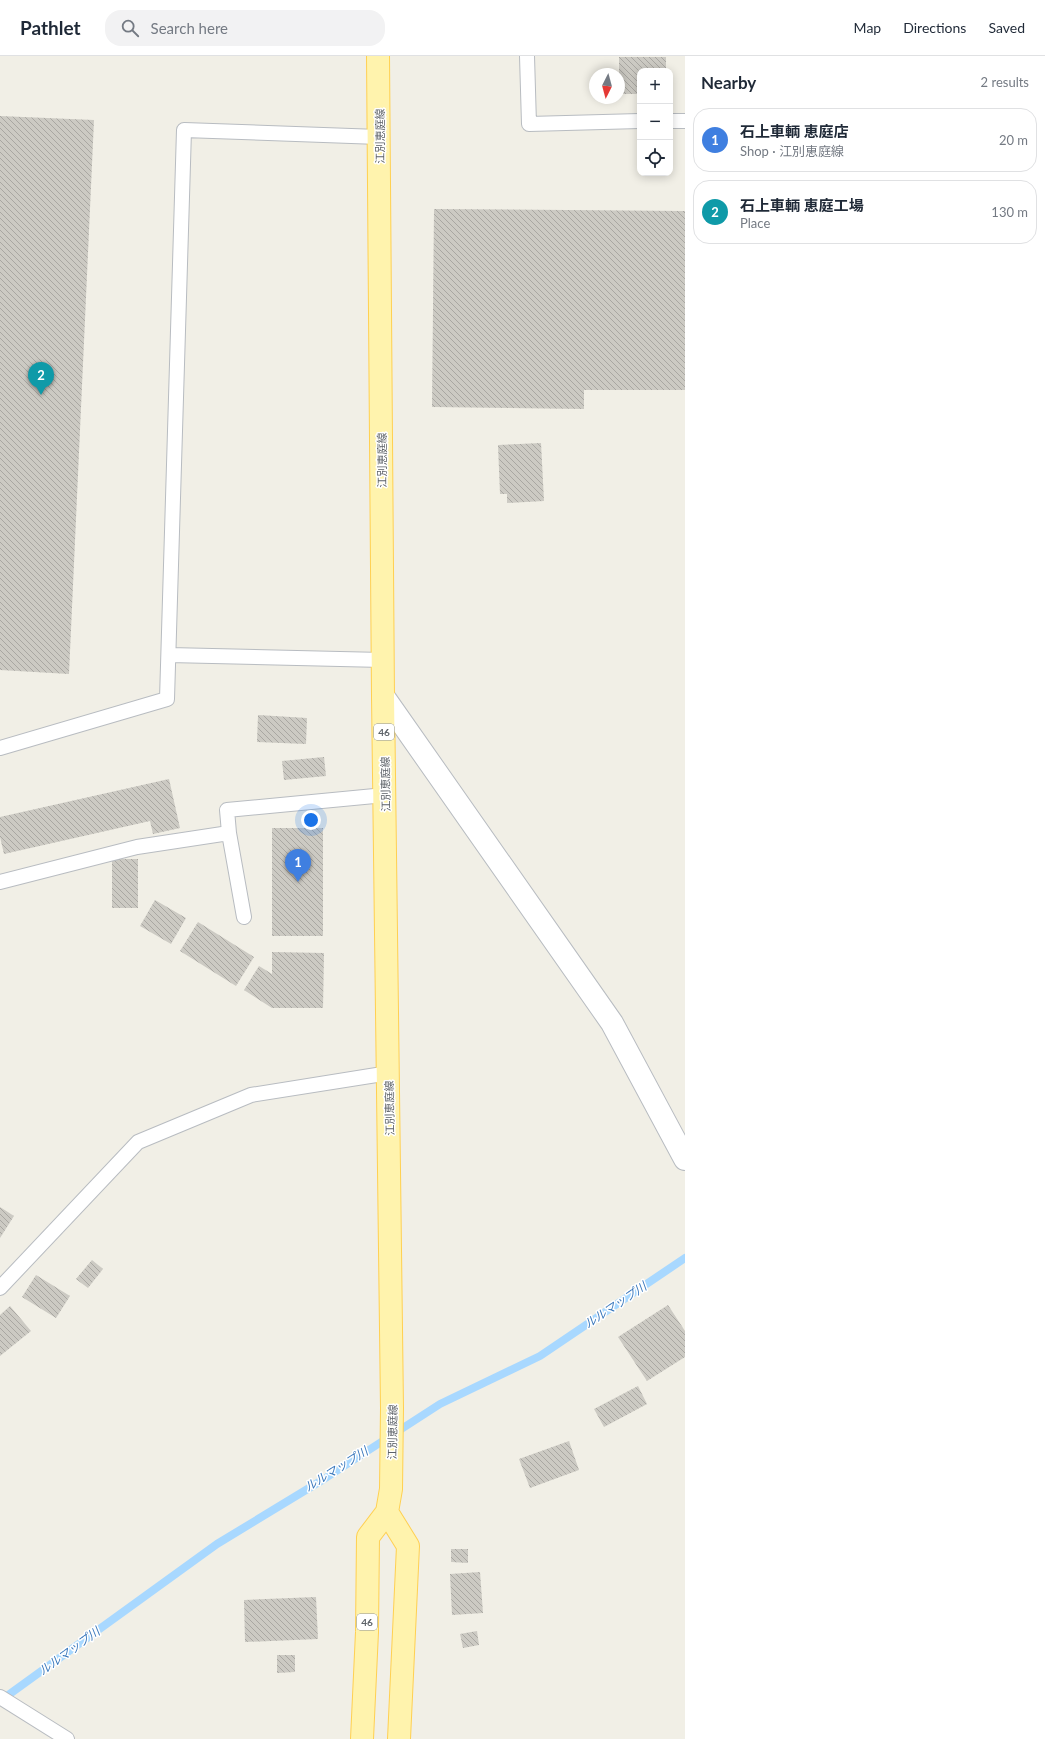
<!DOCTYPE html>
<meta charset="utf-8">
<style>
body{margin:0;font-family:Lato,"Noto Sans JP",sans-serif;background:#f2f2f3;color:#1f2937}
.controls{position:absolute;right:12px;top:12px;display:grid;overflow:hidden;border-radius:8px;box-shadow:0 2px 10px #0003}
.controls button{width:36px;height:36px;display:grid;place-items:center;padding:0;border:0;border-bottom:1px solid #e0e1e3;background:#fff;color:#1f2937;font:20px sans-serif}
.compass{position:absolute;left:589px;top:12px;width:36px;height:36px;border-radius:50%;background:#fff;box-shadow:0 2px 10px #0003;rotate:186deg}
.you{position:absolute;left:311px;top:764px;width:14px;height:14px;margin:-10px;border:3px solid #fff;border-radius:50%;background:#1a73e8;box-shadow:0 0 0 6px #1a73e833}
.badge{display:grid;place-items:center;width:26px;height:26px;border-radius:50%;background:#fa3623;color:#fff;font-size:13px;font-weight:700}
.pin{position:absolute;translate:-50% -33px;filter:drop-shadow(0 1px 2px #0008)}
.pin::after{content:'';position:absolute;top:21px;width:14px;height:12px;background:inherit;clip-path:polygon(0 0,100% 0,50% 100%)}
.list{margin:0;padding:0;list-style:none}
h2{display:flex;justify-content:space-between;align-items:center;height:52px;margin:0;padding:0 16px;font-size:17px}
h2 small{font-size:13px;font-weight:400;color:#747a83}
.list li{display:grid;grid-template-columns:26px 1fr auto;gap:12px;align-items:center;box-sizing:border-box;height:64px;margin:0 8px 8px;padding:0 8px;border:1px solid #e0e1e3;border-radius:16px}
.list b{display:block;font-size:15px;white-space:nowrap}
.list p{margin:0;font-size:13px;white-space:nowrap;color:#747a83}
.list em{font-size:13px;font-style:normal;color:#747a83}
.icon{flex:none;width:22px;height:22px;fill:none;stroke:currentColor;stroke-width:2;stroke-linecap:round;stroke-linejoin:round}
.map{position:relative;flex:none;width:685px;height:1683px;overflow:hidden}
header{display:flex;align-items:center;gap:24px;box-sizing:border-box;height:56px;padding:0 20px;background:#fff;border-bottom:1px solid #e0e1e3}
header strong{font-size:19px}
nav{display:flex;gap:22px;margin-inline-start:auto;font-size:14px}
.search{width:280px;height:36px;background:#f2f2f3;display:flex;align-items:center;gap:10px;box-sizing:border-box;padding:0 14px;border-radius:16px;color:#747a83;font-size:15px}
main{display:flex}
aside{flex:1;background:#fff}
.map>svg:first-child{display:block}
</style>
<header>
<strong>Pathlet</strong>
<div class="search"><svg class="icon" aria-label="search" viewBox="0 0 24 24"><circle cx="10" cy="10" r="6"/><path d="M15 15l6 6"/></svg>Search here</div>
<nav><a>Map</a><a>Directions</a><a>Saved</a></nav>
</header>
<main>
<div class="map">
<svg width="685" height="1683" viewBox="0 0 685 1683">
<defs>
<pattern id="building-back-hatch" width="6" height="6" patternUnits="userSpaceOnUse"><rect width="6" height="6" fill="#cccac3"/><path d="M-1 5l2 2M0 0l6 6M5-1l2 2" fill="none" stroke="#a9a7a2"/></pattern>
</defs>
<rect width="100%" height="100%" fill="#f1efe6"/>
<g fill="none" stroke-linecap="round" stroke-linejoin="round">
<path stroke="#a8d8ff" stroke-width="8" d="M0,1645L217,1488L324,1423L440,1348L540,1300L685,1202"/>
</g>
<path fill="url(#building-back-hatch)" d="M619,1H666V15H640V38H619Z
M0,60L94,64L69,618L0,614Z
M434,153L685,155V334H584V353L432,351Z
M541,387L544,445L507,447V438H500L498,389Z
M258,659L307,662L306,688L257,686Z
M324,701L326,720L284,724L282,705Z
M169,723L180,772L153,778L150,765L4,798L0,781V761Z
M272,772H323V880H272Z
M112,803H138V852H112Z
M155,844L186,862L171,888L140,870Z
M198,866L254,901L236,930L180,895Z
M272,896L324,897L323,952H272L244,934L259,910L272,918Z
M0,1151L14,1160L0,1182Z
M92,1204L103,1213L88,1232L76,1223Z
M36,1219L70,1240L56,1262L22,1241Z
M668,1249L685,1275V1301L647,1325L618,1281Z
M10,1250L31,1275L0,1300V1259Z
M638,1330L647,1348L604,1371L594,1353Z
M569,1385L579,1414L530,1432L519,1403Z
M451,1493H468V1507L451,1506Z
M480,1516L483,1557L452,1559L450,1518Z
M316,1541L318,1583L245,1586L244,1544Z
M477,1575L479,1589L463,1592L460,1578Z
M277,1599H295V1616L277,1617Z"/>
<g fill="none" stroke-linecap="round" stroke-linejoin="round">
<defs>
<path id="service" d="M527,0L529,68L640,65
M670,65H685
M169,599L383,604
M0,692L167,643L184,74L379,81
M229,777L244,861
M0,826L137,791L229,777L227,754L385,739
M0,1232L138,1086L251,1039L389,1017
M0,1641L67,1683"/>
<path id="minor" d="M383,640L612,967L685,1103"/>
<path id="primary" d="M387,1456L408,1490L399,1683
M362,1683L367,1576L368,1481L387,1456L391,1433L392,1352L383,640L378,0"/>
</defs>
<use href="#service" stroke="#b8bcc1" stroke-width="16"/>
<use href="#minor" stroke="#b8bcc1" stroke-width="24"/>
<use href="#primary" stroke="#ffd051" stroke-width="24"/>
<use href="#service" stroke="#fff" stroke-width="14"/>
<use href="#minor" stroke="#fff" stroke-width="22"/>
<use href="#primary" stroke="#fff3ad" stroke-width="22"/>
</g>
<g text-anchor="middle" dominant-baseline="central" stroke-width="3" stroke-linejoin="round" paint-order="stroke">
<g fill="#fff" stroke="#8e9195" stroke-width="1">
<rect x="374" y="668" width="20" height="16" rx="3"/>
<rect x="357" y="1558" width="20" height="16" rx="3"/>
</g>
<g font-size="10" font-weight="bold" fill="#5d6268">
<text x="384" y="676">46</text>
<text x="367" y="1566">46</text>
</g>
<g font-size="11" fill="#5d6268" stroke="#fff">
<text transform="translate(379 80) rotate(-90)">江別恵庭線</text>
<text transform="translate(381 404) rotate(-90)">江別恵庭線</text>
<text transform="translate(385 728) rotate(-91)">江別恵庭線</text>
<text transform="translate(389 1052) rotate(-91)">江別恵庭線</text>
<text transform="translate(392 1376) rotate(-89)">江別恵庭線</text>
</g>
<g font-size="12" font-style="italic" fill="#3a78bc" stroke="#fff">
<text transform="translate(615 1249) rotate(-34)">ルルマップ川</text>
<text transform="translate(336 1413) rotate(-32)">ルルマップ川</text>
<text transform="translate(69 1595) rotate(-36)">ルルマップ川</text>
</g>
</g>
</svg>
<div class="controls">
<button>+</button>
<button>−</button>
<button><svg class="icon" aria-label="locate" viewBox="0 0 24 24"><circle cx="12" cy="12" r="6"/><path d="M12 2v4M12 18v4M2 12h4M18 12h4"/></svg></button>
</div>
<svg class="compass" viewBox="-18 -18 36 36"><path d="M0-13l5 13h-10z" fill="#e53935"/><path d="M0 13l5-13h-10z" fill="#747a83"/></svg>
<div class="you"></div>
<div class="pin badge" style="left:298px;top:826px;background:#3f7fe0">1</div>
<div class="pin badge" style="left:41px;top:339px;background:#0f9aa8">2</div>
</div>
<aside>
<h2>Nearby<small>2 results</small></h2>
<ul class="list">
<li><span class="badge" style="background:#3f7fe0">1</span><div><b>石上車輌 恵庭店</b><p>Shop · 江別恵庭線</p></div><em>20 m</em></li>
<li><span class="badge" style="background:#0f9aa8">2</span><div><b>石上車輌 恵庭工場</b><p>Place</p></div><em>130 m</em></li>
</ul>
</aside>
</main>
